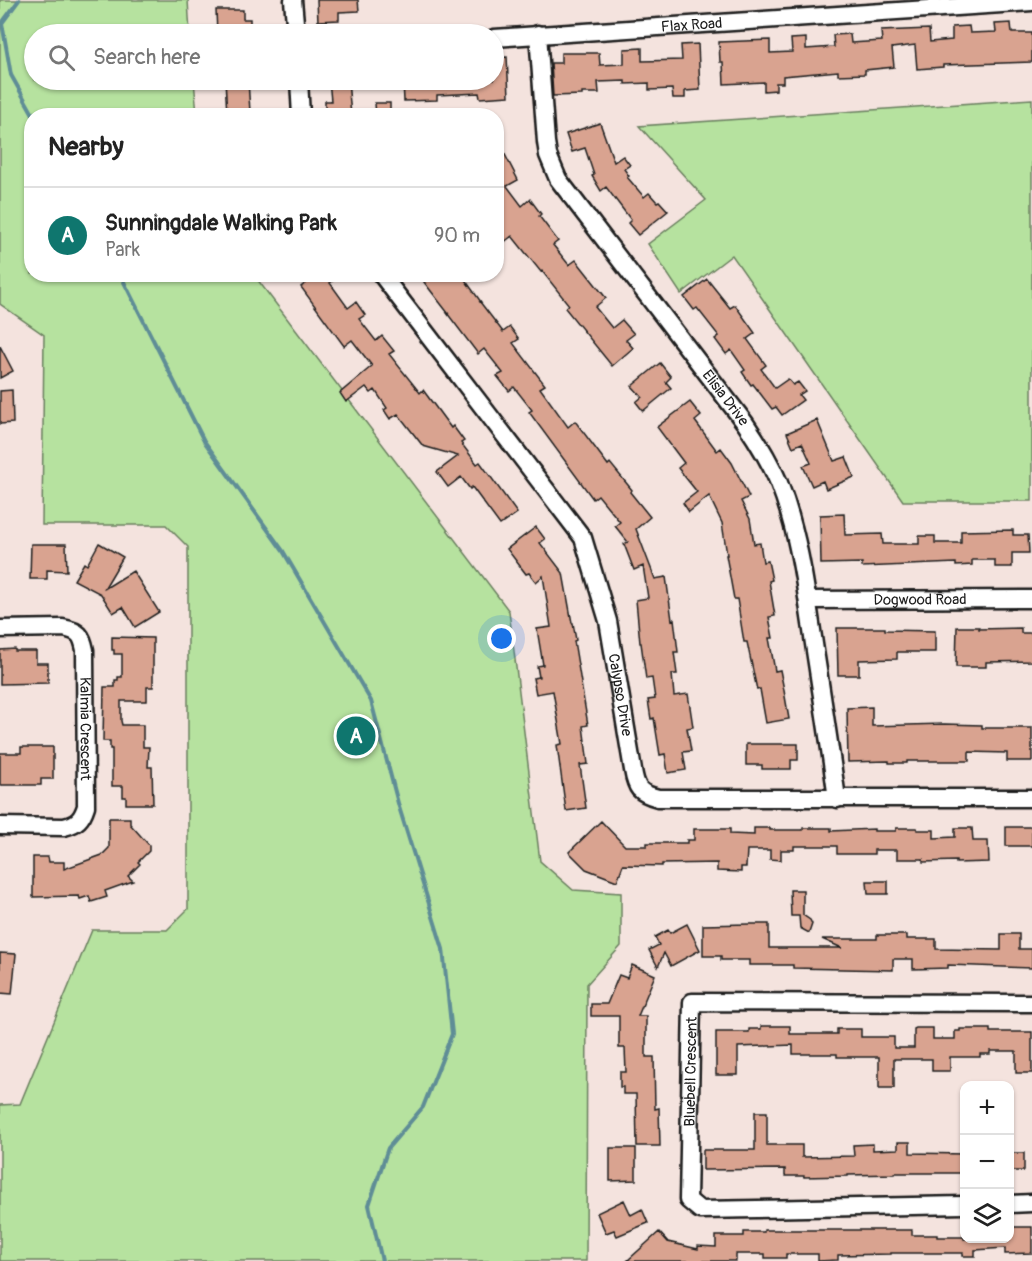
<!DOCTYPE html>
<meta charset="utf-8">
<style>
body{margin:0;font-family:Pangolin,sans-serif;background:#f6f6f6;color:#222}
.controls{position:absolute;right:18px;bottom:18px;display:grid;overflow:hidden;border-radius:12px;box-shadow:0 2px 4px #0004}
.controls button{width:54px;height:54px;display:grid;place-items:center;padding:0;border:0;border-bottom:2px solid #e0e0e0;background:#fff;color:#222;font:30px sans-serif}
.you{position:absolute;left:502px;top:639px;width:21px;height:21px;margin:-15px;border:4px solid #fff;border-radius:50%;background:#1a73e8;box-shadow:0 0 0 9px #1a73e833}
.badge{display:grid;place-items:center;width:39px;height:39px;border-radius:50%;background:#0f766e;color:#fff;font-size:20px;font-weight:700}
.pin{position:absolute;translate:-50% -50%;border:3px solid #fff;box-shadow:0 2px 6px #0006}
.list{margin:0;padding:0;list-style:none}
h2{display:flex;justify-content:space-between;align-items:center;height:78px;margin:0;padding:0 24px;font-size:26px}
h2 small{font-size:20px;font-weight:400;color:#767676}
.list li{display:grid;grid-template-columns:39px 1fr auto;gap:18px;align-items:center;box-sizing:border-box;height:96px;padding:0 24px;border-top:2px solid #e0e0e0}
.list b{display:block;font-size:22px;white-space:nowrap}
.list p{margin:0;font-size:20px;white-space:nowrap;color:#767676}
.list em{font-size:20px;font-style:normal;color:#767676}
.icon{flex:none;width:33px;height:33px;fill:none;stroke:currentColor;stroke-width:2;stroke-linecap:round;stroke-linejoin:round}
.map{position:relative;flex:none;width:1032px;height:1261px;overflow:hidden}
.search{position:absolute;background:#fff;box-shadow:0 2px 4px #0004;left:24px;top:24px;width:480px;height:66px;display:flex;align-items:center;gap:15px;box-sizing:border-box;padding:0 21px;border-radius:33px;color:#767676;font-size:22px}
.panel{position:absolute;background:#fff;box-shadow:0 2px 4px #0004;left:24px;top:108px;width:480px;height:174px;border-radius:24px}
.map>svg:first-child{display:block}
</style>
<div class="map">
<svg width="1032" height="1261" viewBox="0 0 1032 1261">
<rect width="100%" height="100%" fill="#f4e3de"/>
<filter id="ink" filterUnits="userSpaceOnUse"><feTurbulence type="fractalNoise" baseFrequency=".0167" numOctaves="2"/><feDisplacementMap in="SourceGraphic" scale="12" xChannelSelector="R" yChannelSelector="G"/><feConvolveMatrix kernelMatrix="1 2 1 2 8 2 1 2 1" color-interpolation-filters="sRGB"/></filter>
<g filter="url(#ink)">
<path fill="#b6e29f" stroke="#697f5e" stroke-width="1.5" d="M0,0H188L190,34H34V80H194L197,115L32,116V274L254,275L509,611L540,861L573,890L621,893V946L587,984L586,1261H0V1105L20,1104L92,930H167L188,909V547L166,525H42L44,335L0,304Z
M1032,99V501H903L732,255L681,294L648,244L706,200L639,126Z"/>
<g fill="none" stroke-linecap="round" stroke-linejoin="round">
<path stroke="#5e8d96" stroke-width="4" d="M19,0L2,23L11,75L34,116
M120,274L204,441L283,551L371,701L399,807L443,949L452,1034L423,1107L388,1148L369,1205L382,1261"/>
</g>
<path fill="#d9a390" stroke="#1c1c1c" stroke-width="1.5" d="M317,0H358L359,11L339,12V20L318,21Z
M216,10H243V19H250V34H217Z
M1011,23L1012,33H1032V62L943,65V67L917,69L915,45L892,48L894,67L865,70V74L838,75V71L783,76V83H776V90L764,91V82L724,84L723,62H720L719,42L770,40V53L792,52L791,39L806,38V49L834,47L833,35L850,34L851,43L882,41L881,31L929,29L930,42L952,40V27L969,26L970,33L996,32L995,24Z
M698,44L700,90L685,91V98H673L672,89L649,90V83L625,84V81L598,82L599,93H582V95L553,96L551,63H561V53H599L600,65L624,64V49L642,48V61L682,60L681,45Z
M507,57L509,96L480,98L479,93L437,95V100L404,101L403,80H494V58Z
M225,80H248L250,112L227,114Z
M329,80H348L351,116H325V101H331Z
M375,103H390V116H376Z
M600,123L614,162L623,156L630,165L624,169L629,176L627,177L644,197L649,193L657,202L659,201L668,211L638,235L628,223L631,220L606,187L601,191L592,176L594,175L585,148L572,152L566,134Z
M496,137L518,180L507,186L522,206L530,199L541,214L539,216L558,241L553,245L569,265L576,260L606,298L595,307L612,328L622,320L634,334L626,340L633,348L612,366L565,308L569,305L542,271L541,272L512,236L503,243L496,233Z
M317,274H341L330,283L348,308L356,302L365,315L359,319L376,341L382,336L394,351L389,354L420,393L423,390L451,428L453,426L464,441L461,443L477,464L480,462L517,513L500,525L472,487L470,489L461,477L448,487L437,472L458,456L423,446L398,414L390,419L384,410L387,408L375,390L371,393L366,387L346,402L340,393L372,366L352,340L344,346L301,287Z
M434,274H461L481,302H480L503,332L510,327L519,339L513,343L545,385L540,388L568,427L575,421L608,465L610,463L632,490L630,492L650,517L636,529L655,579L666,577L672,620L674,619L678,652H674L677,674H672L674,696L688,694L693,727L687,728L691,751L683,752L686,770L668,773L665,754L660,755L654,718L651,719L648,700L655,699L652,678L646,679L641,643H640L636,600L648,598L643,566L634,570L624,544L628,542L615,526L620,522L598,495L593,499L529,412L532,410L514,387L509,391L497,376L503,373L484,349L478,354L447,313H448L424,282Z
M707,279L730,308L735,305L755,333L747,339L766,365L761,369L775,388L788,379L793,385L798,382L805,391L799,395L803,400L782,415L776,407L772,409L753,384L751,385L742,372L745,370L731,350L726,354L715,339L719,336L697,308L694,310L684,297Z
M0,346L13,371L0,378Z
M660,363L671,377L666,382L671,388L643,411L636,402L642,397L632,386Z
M12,390L13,423L0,424V391Z
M690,402L701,416L695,421L717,451L721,448L732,463L749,497L741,501L750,519L754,544L760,543L763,562L768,561L772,580L769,581L775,616L769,617L773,638H769L775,671L780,670L783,685L789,719L766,723L760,689L757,690L747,642H744L737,599H734L726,555H727L722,523L709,496L689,512L683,503L697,492L678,468L684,463L657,427Z
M817,420L834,461L846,457L854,477L826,489L823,481L812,486L803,466L811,463L802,443L793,447L787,433Z
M844,514L845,535L882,534L883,544H919V536H935V543H961V531L1013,530V535H1028L1029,553H1012V567H995V560H972V565L956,566V563L862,567V563L821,564L820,515Z
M536,527L545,539L540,543L563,573L572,623H573L576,640L574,641L588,725L583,726L588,764L580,765L586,808L566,811L557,745L562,744L553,691L536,694L533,678L539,677L537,666L543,665L537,629L551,627L543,576L536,582L529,573L526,574L507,549Z
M99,543L123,557L104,589L133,571L159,612L135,627L123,607L113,613L101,594L74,580L84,563L87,565Z
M31,544H66L67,571L47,570V579H30Z
M957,627H979V629L1021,628V633H1032V661L986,662V667H956Z
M837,628H885V630L935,631V652H897V659L859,660V675H838Z
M112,637L153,638V687H147V701H121V721L122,725H143V747H149L148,767H152L153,804H126V797H123V786H112V749H110V741H103L104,687H115V680H118V677H122V654H114V650H112Z
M15,649V651H36V663H48V683L0,684V650Z
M872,707V726L944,724L982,725V728H1032V761H1007V753L969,752V761H907V763H889V761L848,762L847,708Z
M746,744H798V760H791V769H762V765H746Z
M21,747H53V779H41V785H0V753H21Z
M109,818H130V824L149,845V851L138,862L140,864L128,876L133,881L105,891L107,897L91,902L89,896L80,899L79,896L33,897V857H48L49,862H64V869L102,855L109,848Z
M601,821L625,846H647V843H687V840H694V829H730V834L754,835V828H770V830H803V828H831V831L874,829V831H896V828H917V830H934V838L955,837V828H972L973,841H988L989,862L956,863V861L923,862V859H897V850H874V854H837V846H794V850H781V860L770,859V850H747L746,867H741V872L717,871V863L662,864V866L623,865L617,881L586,869L569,852Z
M1006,827H1032V846H1006Z
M867,881H888V894H868Z
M790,890H803V915L810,920L812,924L809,933L800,928L799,916H791Z
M687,924L700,950L671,966L664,953L658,967L649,950L659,945L655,937L668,930L670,933Z
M749,924H769V948H842L822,939H877V935H907V939H936V949L1001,950V934H1019V949H1032V968L948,965V968L913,969V959H893V970L793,968V965H749V960H721V956H703V925Z
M0,953L16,954L12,994L0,993Z
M632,965L655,975L638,1016H646V1057H654L655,1109L659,1108L660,1146H637L636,1094H623V1087H620V1072H626L625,1048H619V1016H591V1004H607L619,975L627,978Z
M761,1026H790V1034H837V1029H861V1037H894V1048H914V1029L916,1028H933V1039H955V1031H960V1029H990V1032H1032V1073H1016V1051H990V1054H980V1057H950V1071H932V1059H894V1088H879V1057H837V1054H793V1045L738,1047V1075H716V1032H749V1029H761Z
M755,1112H767V1145H802V1157L854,1156L853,1145L873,1144V1150L898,1149V1142H910V1153L964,1154V1173H895V1174L848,1175V1176L804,1177V1176H785V1169L703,1170V1150H755Z
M610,1148H636V1180L610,1181Z
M1010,1153H1024V1171H1010Z
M624,1200L631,1215L642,1209L648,1223L617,1236L614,1230L606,1233L597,1213Z
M1010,1227H1032V1253L1005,1254V1248L975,1250V1256H963V1253H891V1254L838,1255V1260L818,1261V1254H786V1258H765V1254H736V1261H627L659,1232L668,1242L698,1249V1246L716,1247V1236H744V1232H764V1230H912V1235H937V1237H964V1239H1010Z"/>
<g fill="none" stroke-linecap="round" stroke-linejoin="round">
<defs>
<g id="minor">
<path d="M293,0L296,34"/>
<path id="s1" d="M538,34L546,142L548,155L558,179L745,423C758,442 770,462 779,483C799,534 806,590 814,644C822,696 830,747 837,799"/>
<path id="s2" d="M494,38L1032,2"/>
<path d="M299,80L301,116"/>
<path id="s3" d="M381,274L583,538L608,621L633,770C636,788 639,793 658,798H1032"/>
<path id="s4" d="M808,600L1032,599"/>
<path id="s5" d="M0,629L63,628C79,631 82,635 85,650L86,806C82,819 77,824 64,827L0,826"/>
<path d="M1010,1204L1032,1203"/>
<path id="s6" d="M964,1205L700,1210L688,1200L692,1002L1032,1003"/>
</g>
</defs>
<use href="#minor" stroke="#1c1c1c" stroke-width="21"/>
<use href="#minor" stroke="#fff" stroke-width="16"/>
</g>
</g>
<g text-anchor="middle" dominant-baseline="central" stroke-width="4.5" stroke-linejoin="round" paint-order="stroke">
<g font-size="15" fill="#1c1c1c" stroke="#fff">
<text stroke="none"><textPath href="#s2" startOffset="198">Flax Road</textPath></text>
<text stroke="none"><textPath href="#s1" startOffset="423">Elisia Drive</textPath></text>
<text stroke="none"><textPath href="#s4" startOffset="112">Dogwood Road</textPath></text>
<text stroke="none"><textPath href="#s3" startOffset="494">Calypso Drive</textPath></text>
<text stroke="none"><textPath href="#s5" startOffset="176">Kalmia Crescent</textPath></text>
<text stroke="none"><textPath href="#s6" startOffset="408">Bluebell Crescent</textPath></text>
</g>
</g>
</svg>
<div class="controls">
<button>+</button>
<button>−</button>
<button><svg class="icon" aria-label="layers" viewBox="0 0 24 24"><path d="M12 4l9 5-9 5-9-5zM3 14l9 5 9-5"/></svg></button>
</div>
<div class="you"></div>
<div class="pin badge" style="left:356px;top:736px">A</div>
<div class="search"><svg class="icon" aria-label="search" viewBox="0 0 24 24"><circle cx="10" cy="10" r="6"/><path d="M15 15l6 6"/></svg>Search here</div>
<section class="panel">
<h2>Nearby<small></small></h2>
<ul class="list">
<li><span class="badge">A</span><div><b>Sunningdale Walking Park</b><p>Park</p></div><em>90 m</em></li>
</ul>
</section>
</div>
